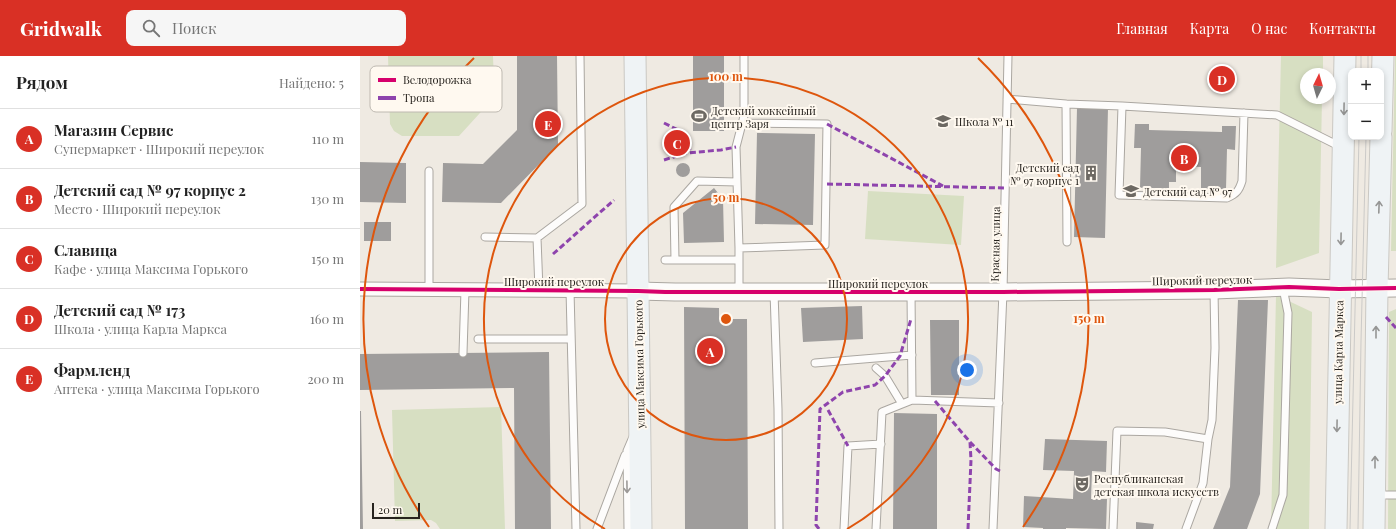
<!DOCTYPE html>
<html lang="ru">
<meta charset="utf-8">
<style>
body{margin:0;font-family:"Playfair Display",serif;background:#f6f6f6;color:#222}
.controls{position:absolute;right:12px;top:12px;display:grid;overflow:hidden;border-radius:8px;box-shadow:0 2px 6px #0003}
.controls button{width:36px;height:36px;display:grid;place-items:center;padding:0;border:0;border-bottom:1px solid #e0e0e0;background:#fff;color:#222;font:20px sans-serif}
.compass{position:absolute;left:940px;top:12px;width:36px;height:36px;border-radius:50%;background:#fff;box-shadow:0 2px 6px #0003;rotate:5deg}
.scale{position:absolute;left:12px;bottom:10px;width:48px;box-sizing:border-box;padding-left:4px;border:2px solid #27231e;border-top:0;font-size:11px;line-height:14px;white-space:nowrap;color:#27231e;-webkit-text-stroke:3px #fff9f0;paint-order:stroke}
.you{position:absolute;left:607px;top:314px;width:14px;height:14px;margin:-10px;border:3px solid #fff;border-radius:50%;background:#1a73e8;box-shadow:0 0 0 6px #1a73e833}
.badge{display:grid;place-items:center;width:26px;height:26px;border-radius:50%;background:#d93025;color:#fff;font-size:13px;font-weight:700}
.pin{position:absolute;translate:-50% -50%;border:2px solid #fff;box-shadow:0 1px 4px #0006}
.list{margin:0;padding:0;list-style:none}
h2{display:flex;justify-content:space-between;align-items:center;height:52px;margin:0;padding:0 16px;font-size:17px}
h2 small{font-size:13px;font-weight:400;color:#767676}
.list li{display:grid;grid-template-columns:26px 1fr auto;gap:12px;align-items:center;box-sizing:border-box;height:60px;padding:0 16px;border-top:1px solid #e0e0e0}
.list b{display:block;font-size:15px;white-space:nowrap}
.list p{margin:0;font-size:13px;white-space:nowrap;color:#767676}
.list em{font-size:13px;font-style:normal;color:#767676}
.icon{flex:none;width:22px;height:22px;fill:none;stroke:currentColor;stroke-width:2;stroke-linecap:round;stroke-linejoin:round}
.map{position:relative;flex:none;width:1036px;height:473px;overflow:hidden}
header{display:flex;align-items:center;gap:24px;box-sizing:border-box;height:56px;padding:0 20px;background:#d93025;color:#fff}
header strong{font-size:19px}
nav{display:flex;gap:22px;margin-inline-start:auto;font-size:14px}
.search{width:280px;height:36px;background:#f6f6f6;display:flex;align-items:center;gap:10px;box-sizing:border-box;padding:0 14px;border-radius:8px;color:#767676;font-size:15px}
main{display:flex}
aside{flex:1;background:#fff}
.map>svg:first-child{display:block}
</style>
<header>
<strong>Gridwalk</strong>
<div class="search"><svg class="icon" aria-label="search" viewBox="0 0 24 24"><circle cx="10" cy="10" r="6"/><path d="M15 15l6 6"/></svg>Поиск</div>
<nav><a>Главная</a><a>Карта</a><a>О нас</a><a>Контакты</a></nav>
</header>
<main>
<aside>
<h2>Рядом<small>Найдено: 5</small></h2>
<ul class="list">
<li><span class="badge">A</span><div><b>Магазин Сервис</b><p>Супермаркет · Широкий переулок</p></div><em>110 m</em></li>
<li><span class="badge">B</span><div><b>Детский сад № 97 корпус 2</b><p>Место · Широкий переулок</p></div><em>130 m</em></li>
<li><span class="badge">C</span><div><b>Славица</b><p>Кафе · улица Максима Горького</p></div><em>150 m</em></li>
<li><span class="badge">D</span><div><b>Детский сад № 173</b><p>Школа · улица Карла Маркса</p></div><em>160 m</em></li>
<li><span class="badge">E</span><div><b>Фармленд</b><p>Аптека · улица Максима Горького</p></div><em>200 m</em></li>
</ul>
</aside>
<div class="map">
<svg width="1036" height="473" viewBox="0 0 1036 473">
<rect width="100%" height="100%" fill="#efeae2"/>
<path fill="#d7dfc2" d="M28,0H133C133,14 137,33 130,46L99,80H42L34,75L30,68Z
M921,0H963V18H946V42H962L959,197L916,212Z
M1035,0H1036V195H1031Z
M508,135L604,140L601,189L505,183Z
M916,239L952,256L949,473H911Z
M1036,253V473H1028L1029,256Z
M141,351L145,473H80L76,467L71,464L35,465L32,354Z"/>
<path fill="#9f9d9c" d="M157,0H197L198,89L141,147L82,146L83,107L123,108L157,74Z
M333,0H364V75H333Z
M717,52H748L745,182L714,181Z
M775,68H789V74L862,76V70H876L875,94L867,93L866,133H841V111L816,110V126H809V133L780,132L781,92H774Z
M397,77L455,78L453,169L395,168Z
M313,80L322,81L321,93L312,92Z
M0,106L46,107V147L0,146Z
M316 114a7 7 0 1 1 14 0a7 7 0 1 1-14 0Z
M354,132L363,143L364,186L324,187L323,157Z
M4,166H31V185H4Z
M878,244H908L900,438L887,473H853L870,431Z
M502,250L503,283L443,286L441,252Z
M324,251L359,252V263H387L388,473H325Z
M570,264H599V339H571Z
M189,296L191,473H155L154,332L0,334V298Z
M0,355H1L3,473H0Z
M534,357L577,358V473H533Z
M685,383L747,385L746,416L732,415L731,443H747L746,473L706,472V473H683V472L663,471L664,440L713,443L714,415L683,414Z
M776,466L794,468L793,473H776Z"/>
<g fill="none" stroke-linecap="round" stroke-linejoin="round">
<defs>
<path id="service" d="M647,43L706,48
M884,57L882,125C879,135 876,138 867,142L759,139L762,50L917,59L981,91
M125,181L177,182
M707,186L706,48L762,50
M379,192L465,189L467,68L383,67
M305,204H379
M315,204L314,151L337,125L377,126
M69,233V115
M179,234L177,182L222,148L220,0
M210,234L216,473
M379,236V192L376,91L384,60V0
M414,236L418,353L419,473
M118,283H211
M103,297L105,234
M455,307L552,299
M516,312L525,320L542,348
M552,344L639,347
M1017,439H1036
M237,473L265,399
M268,473L267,395L273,381
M484,473L488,390L521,388
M516,473L522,356L552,344L551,236
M633,473L643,236L648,0
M753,473L757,375L805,376L848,383
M826,473L843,427L848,383L852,364L855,292L854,234
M912,473L923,439L928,257L923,232"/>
<path id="minor" d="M0,233L278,235"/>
<path id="tertiary" d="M278,235L315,236H643L854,234L929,231L979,233L1036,232"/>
<path id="primary" d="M275,0L281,473
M1021,75L1023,0
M976,473L985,0
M1014,473L1017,232L1021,81"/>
</defs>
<use href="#service" stroke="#aba7a1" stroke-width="9"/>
<use href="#minor" stroke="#aba7a1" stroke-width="15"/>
<use href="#tertiary" stroke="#aba7a1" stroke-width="19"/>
<use href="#primary" stroke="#cac8c3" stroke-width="23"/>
<use href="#service" stroke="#fdfcfb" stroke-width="7"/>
<use href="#minor" stroke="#fdfcfb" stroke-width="13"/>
<use href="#tertiary" stroke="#fdfcfb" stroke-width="17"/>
<use href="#primary" stroke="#eff3f5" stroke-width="21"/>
<path stroke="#cbcac8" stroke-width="1" d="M1001,15V0
M1008,15V0
M990,473L999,81
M998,473L1001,285L1006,81"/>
<path stroke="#8e44ad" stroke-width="3" stroke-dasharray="6 3" stroke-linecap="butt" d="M304,67L328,79L330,96
M467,68L583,130
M304,104L326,97L361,94L376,91
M467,128L645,132
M193,198L254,144
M1026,261L1036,272
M575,345L610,386L611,404L608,473
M468,354L488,390
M610,386L636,413L640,415
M459,473L456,469L460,353L483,336L515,329L525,320L540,300L551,263"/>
<defs>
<path id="cycleway" d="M0,233L278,235L305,236H643L854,234L929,231L979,233L1036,232"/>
</defs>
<use href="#cycleway" stroke="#fff9f0" stroke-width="6"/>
<use href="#cycleway" stroke="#d6006c" stroke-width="4"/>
</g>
<defs><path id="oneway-shaft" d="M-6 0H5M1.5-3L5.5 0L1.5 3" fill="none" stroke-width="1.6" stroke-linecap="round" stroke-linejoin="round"/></defs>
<g stroke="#959594">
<use href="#oneway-shaft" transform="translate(984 53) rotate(91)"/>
<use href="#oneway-shaft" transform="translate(1019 151) rotate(-88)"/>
<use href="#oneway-shaft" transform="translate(981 183) rotate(91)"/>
<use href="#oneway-shaft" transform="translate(1016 276) rotate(-90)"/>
<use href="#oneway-shaft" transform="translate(977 370) rotate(91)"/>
<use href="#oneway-shaft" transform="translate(1015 406) rotate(-90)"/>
</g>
<use stroke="#9d9a98" href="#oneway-shaft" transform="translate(267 431) rotate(89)"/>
<g fill="none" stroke="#de560d" stroke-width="2">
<circle cx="366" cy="263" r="121"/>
<path d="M245 473A242 242 0 1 1 487 473"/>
<path d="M69 471A363 363 0 0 1 114 2M618 2A363 363 0 0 1 663 471"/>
</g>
<defs>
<symbol id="stadium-bare" viewBox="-9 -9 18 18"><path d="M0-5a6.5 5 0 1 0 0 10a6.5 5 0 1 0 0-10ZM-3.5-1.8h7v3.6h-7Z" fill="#6d6963" stroke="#fff9f0" stroke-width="2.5" paint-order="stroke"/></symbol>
<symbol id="school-bare" viewBox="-9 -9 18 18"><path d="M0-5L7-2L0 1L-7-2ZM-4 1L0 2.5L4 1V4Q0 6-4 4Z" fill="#6d6963" stroke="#fff9f0" stroke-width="2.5" paint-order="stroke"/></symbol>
<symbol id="building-bare" viewBox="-9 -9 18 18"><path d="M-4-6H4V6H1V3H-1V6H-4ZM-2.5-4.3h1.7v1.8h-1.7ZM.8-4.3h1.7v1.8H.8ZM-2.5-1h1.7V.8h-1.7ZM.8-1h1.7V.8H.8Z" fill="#6d6963" stroke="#fff9f0" stroke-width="2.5" paint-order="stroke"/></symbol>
<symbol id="theatre-bare" viewBox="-9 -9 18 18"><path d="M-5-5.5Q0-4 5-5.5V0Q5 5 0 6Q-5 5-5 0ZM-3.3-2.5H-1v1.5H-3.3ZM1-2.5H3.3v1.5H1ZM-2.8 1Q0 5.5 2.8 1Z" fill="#6d6963" stroke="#fff9f0" stroke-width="2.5" paint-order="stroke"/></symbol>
</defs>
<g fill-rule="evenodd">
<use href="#stadium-bare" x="328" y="49" width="22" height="22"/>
<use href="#school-bare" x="572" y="54" width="22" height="22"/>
<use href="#building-bare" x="720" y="106" width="22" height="22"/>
<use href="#school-bare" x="760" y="124" width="22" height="22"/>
<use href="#theatre-bare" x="711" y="417" width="22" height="22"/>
</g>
<g text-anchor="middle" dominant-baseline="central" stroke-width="4" stroke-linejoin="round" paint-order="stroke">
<g font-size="11" fill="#27231e" stroke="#fff9f0" text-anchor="start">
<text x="351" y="54">Детский хоккейный<tspan x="351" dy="13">центр Заря</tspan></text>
<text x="595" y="65">Школа № 11</text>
<text x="719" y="111" text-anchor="end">Детский сад<tspan x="719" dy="13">№ 97 корпус 1</tspan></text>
<text x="783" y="135">Детский сад № 97</text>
<text x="734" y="422">Республиканская<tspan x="734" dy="13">детская школа искусств</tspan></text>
</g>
<g font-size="11" fill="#27231e" stroke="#fff9f0">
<text transform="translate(635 188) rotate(-89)">Красная улица</text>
<text transform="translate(842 224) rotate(-1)">Широкий переулок</text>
<text x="194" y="225">Широкий переулок</text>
<text x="518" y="227">Широкий переулок</text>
<text transform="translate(978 296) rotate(-89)">улица Карла Маркса</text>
<text transform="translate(279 308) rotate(-91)">улица Максима Горького</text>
</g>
</g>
<rect x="10" y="10" width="132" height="46" rx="6" fill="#fff9f0" stroke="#beb9b1" stroke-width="1"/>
<rect x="18" y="22" width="18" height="4" fill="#d6006c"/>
<rect x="18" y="40" width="18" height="4" fill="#8e44ad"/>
<g font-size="11" fill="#27231e">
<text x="43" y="28">Велодорожка</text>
<text x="43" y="46">Тропа</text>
</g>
<circle cx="366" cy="263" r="6" fill="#de560d" stroke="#fff9f0" stroke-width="2"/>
<g font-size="12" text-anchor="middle" font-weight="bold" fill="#de560d" stroke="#fff9f0" stroke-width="4" stroke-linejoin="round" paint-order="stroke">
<text x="366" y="25">100 m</text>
<text x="366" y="146">50 m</text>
<text x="729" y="267">150 m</text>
</g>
</svg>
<div class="controls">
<button>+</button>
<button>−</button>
</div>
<svg class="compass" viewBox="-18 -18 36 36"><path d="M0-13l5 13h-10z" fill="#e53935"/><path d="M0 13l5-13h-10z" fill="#767676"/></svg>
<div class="scale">20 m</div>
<div class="you"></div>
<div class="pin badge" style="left:350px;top:295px">A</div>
<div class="pin badge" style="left:824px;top:102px">B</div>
<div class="pin badge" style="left:317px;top:87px">C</div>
<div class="pin badge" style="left:862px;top:23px">D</div>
<div class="pin badge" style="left:188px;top:68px">E</div>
</div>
</main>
